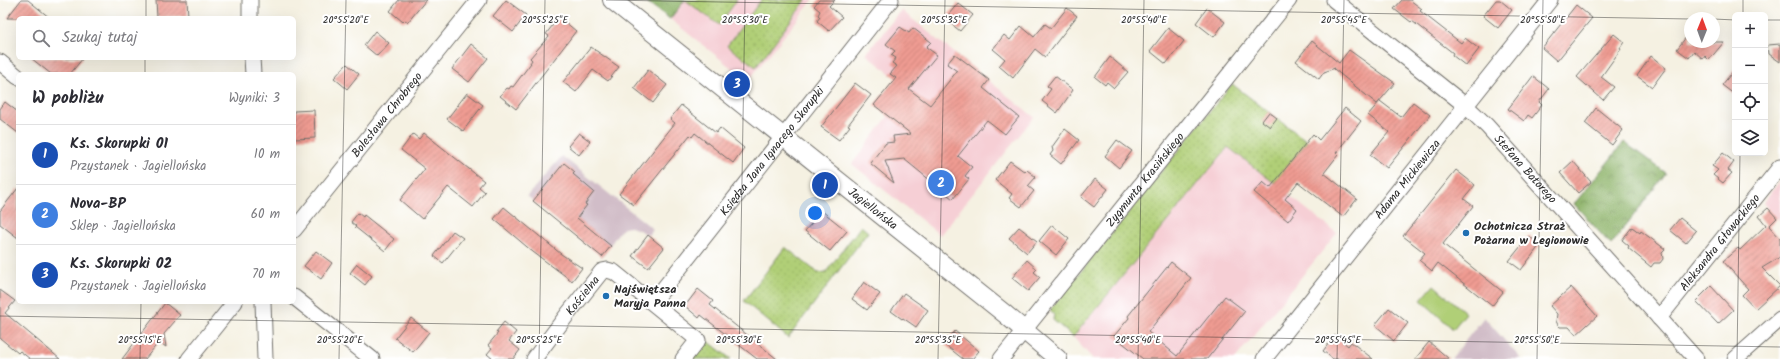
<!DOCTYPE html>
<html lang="pl">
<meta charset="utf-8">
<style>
body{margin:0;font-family:Kalam,sans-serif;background:#f7f7f7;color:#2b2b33}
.controls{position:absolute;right:12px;top:12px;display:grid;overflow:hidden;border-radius:6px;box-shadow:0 4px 16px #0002}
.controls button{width:36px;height:36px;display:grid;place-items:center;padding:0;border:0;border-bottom:1px solid #e1e1e2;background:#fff;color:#2b2b33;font:20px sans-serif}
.compass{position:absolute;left:1684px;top:12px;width:36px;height:36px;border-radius:50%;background:#fff;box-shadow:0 4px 16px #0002;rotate:1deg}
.you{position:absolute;left:815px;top:213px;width:14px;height:14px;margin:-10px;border:3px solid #fff;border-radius:50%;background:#1a73e8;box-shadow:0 0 0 6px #1a73e833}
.badge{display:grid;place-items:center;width:26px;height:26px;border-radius:50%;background:#1f6fb2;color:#fff;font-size:13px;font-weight:700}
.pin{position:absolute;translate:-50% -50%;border:2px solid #fff;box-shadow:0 1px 4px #0006}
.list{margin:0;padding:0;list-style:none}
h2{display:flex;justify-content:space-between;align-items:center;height:52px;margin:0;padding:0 16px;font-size:17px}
h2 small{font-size:13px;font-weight:400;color:#7c7c81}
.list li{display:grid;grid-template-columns:26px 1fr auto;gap:12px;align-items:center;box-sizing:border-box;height:60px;padding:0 16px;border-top:1px solid #e1e1e2}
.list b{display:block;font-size:15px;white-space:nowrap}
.list p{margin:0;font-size:13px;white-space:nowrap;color:#7c7c81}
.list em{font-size:13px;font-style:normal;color:#7c7c81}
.icon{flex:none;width:22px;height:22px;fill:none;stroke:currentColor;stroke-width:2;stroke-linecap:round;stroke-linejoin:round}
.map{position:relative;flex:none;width:1780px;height:359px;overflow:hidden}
.search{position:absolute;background:#fff;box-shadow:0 4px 16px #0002;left:16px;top:16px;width:280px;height:44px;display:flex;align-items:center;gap:10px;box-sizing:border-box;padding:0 14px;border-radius:6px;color:#7c7c81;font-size:15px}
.panel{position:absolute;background:#fff;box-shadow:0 4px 16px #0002;left:16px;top:72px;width:280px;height:232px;border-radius:6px}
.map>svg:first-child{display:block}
</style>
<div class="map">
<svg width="1780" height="359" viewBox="0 0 1780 359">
<defs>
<pattern id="grass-dots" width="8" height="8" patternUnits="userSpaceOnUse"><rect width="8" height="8" fill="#b0cf77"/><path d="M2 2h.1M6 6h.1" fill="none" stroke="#98b267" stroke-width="1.8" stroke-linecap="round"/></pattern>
<pattern id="forest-crowns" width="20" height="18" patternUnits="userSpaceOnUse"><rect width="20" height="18" fill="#8cb268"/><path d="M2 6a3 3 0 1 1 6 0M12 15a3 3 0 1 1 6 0" fill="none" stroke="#739156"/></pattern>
<pattern id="building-hatch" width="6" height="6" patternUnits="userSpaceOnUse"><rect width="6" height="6" fill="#ef9b92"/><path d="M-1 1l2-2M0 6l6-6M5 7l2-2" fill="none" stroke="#c27f77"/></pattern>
</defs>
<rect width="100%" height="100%" fill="#fff"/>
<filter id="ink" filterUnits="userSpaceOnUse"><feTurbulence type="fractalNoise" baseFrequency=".025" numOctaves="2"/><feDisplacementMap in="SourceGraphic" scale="8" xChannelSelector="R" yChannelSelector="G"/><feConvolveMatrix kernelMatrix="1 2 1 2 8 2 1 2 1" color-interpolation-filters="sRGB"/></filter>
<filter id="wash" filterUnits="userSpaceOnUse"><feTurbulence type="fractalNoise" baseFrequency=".012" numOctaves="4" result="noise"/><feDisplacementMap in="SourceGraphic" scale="16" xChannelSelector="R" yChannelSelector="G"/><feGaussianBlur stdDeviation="0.9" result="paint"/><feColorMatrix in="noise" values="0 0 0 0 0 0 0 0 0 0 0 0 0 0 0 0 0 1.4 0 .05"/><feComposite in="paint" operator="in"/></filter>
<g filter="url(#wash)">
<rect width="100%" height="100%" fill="#f5f1e2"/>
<path fill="#f6cfd5" d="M685,0H813L748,81L670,19Z
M901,10L1034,117L940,235L852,164L909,89L866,54Z
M1228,147L1273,182H1275L1289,194L1290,196L1337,233L1235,359H1093L1073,337Z
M1780,181V221L1763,202Z"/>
<path fill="#d1bdc8" d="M562,156L653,229L648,235L637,229L630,227L624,228L619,232L602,257L527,196Z
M1484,317L1521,359H1451Z"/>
<path fill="url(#grass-dots)" stroke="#6e7d51" d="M685,0H737L719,25Z
M761,0H806L756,67L727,46Z
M1232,84L1307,141L1275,182H1273L1228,147L1073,337L1053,320L1054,314L1050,310Z
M861,226L868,232L788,338L744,301L785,247L818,273L826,272Z
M704,338L731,359H688Z"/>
<path fill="url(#forest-crowns)" stroke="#5c6e4a" d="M644,0H685L670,19Z
M1624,142L1666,173L1611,245L1574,204Z"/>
<path fill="#b0cf77" stroke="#6e7d51" d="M1434,285L1466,313L1453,329L1421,300Z"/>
<g id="blocks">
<path fill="url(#building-hatch)" d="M21,0H28L50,18H7Z
M156,0H187L188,16L157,17Z
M399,0H426L408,22L405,20L403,22L390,11Z
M506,0L526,15L513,32L493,16Z
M819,0H835L829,6L842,17L829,31L817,21L820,17L818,15L820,11L814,6Z
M1402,0H1410L1422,9L1420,11L1461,43L1465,38L1479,49L1466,66L1452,55L1453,53L1412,21L1411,22L1394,9Z
M1496,0H1500L1512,10L1498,28L1483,16Z
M958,3L973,15L960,31L945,19Z
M1576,5L1592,18L1557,61L1542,48Z
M1067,8L1077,16L1045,57L1035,49L1013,78L999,66L1005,59L993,49L1004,35L1010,40L1021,26L1034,37L1045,24L1051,28Z
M1207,8L1225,22L1214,37L1196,23Z
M559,17L576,31L516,109L500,96L507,88L509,89L511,86L513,87L531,63H530L532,60L530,58L549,36L546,34Z
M900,27L909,33L913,28L931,42L926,47L937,55L909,89L930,105L957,71L947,64L955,54L989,80L983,88L1019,117L1005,134L987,120L958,156L972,167L965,176L969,179L953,199L904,159L885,161L894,183L870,163L886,143L894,142L893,136L911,134L874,105L896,78L890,74L897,66L892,63L896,58L891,55L895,51L886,44Z
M1168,28L1184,41L1166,64L1150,51Z
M375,31L389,43L377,56L364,45Z
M1690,32V42H1724L1709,60L1705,56L1703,59L1694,51L1689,58L1677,49Z
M1614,34L1624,42L1620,48L1621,49L1601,77L1614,87L1603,100L1577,77Z
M1312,41L1339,63L1349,50L1395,83L1377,104L1334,69L1335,68L1324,72L1319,79L1296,61Z
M471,44L488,58L469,82L452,69Z
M1780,44V62L1769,54L1768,45Z
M591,47L619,67L608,81L593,70L576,92L563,82Z
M1651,56L1666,68L1652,87L1637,76Z
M1110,57L1128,72L1114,88L1107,82L1105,85L1095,77Z
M31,58H83L70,74H51Z
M347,64L359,74L347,89L334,78Z
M1735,69V95L1722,85Z
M648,70L667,85L653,103L634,88Z
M1055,76L1073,90L1057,113L1042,101L1051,89L1047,86Z
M1533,76L1549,89L1539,102L1542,105L1532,118L1528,115L1524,121L1508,109Z
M855,83L871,95L848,125L850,126L839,140L821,127Z
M467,93L483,105L463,131L447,119Z
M1380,101L1401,117L1413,102L1430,115L1387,168L1370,155L1389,132L1368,115Z
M5,102L18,112V133L0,119V109Z
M681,105L716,133L720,128L744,148L733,163L695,133L692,137L690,135L634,205L619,194L675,123L670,119Z
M1345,108L1361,121L1336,153L1338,155L1324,173L1357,199L1343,217L1298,182L1285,199L1297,209L1288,221L1254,192L1263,182L1270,188L1313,134L1319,140Z
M1596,108L1623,130L1612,145L1585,123Z
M314,110L315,138L294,139V111Z
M1269,112L1277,118L1270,127L1262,121Z
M1065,129L1079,140L1061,164L1050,155L1053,151L1052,147Z
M424,133L484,181L479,187L485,192L473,207L448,187L422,219L400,200L425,169L401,150L413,134L419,139Z
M579,133L590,141L579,155L568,146Z
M1117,140L1132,151L1119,168L1105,156Z
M1723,153L1734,162L1728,170L1732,173L1723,183L1713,175L1718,170L1712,166Z
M1010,161L1025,172L1027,170L1036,177L1028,186L1034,191L1021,207L1009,198L1012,194L995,180Z
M1573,161L1591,182L1578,193L1560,173Z
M564,163L575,172L573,174L594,192L585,204L587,205L577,218L611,246L602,257L533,201Z
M1456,170L1475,185L1464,199L1473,206L1443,244L1503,292L1492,306L1438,263L1432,271L1419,260L1425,253L1403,236Z
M1095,179L1108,189L1094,207L1081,197Z
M18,188V238L0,224V211Z
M504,207L561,254L582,268L572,281L533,252L494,219Z
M1768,208L1777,218L1769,226L1780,238V257L1762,268L1780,286L1755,309L1742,295L1748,289L1723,261L1738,248L1740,250L1766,225L1759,216Z
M822,211L847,231L830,251L805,231Z
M358,213L363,217L364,215L394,239L385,251L355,227L356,226L351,222Z
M1680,218L1696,231L1686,243L1670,230Z
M1052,225L1069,239L1056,255L1039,241Z
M1019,227L1037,241L1027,253L1009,238Z
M1632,227L1640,233L1641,231L1665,249L1662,252L1663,259L1660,263H1654L1651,267L1628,248L1629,246L1622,240Z
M453,231L463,238L443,263L434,256Z
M648,235L664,248L648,268L632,256Z
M1529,236L1540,245L1521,270L1509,261Z
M316,251L332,263L321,279L304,266Z
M1027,260L1037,269L1034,272L1040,277L1028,291L1012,278Z
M1171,262L1191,278L1148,332L1177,356L1225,296L1245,311L1207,359H1143L1114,336L1129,318L1128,316Z
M357,264L372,276L365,285L350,273Z
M864,282L880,294L867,310L852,299Z
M1711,286L1733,310L1718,324L1696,301Z
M1571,287L1597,316L1576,335L1569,327H1560L1558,325L1556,321L1557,314L1550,306Z
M698,289L713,301L710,305L777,359H757L701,315L699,318L685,306Z
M0,290L15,301L5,313L60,359H30L20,351L18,353L0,338Z
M904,293L928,310L916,327L903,318L902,319L891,311Z
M165,303L180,315L164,334L166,347L159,342L145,359H122Z
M1389,308L1408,323L1394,341L1375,325Z
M411,318L429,332L413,352L395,338Z
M504,322L516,332L509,341L520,350L513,359H493L487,354L492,348L488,345L498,333L496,332Z
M955,331L979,351L972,359H963L944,344Z
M1335,335L1348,346L1351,342L1373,359H1333L1323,351Z
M1429,342L1441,352L1449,359H1415Z"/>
</g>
</g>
<g filter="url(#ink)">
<use href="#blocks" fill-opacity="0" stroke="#72706b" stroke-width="1"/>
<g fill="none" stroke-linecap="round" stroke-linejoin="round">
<defs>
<g id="minor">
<path d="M250,0V18"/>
<path id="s1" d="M1334,0L1466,106L1487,126L1696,359"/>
<path d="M252,58L253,74"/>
<path d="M0,62L18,77"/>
<path id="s2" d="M294,230L479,0"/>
<path d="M294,297L372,359"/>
<path d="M263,302L265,359"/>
<path id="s3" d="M653,302L891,0"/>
<path id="s4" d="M1659,318L1780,167"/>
<path d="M189,359L235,302"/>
<path id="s5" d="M534,359L567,315L602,271L607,270L614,272L698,340L683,359"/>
<path id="s6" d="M1001,359L1289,0"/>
<path id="s7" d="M1264,359L1550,0"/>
<path d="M1735,359L1780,319"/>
</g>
<g id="tertiary">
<path id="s8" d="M612,0L1005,314L1058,359"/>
</g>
</defs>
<use href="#minor" stroke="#72706b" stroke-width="17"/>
<use href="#tertiary" stroke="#72706b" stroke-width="20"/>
<use href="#minor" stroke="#fff" stroke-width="15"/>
<use href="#tertiary" stroke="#fff" stroke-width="18"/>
</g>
</g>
<path fill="none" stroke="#2b2b2b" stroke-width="1" stroke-opacity="0.45" d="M606,0L1690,19M1743,15V0M146,18V0M1714,19L1735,20M1765,20H1780M145,74V58M0,316L1780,347M140,359L141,302M339,359L346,0M539,359L545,0M739,359L745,0M938,359L945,0M1138,359L1144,0M1337,359L1344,0M1537,359L1543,0M1737,359L1740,153"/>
<g fill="#1f6fb2" stroke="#fff" stroke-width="1.5">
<circle cx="1466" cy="233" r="4"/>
<circle cx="606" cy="296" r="4"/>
</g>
<g text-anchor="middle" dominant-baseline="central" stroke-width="4" stroke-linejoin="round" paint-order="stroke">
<g font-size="12" fill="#2b2b2b" stroke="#fff">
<text stroke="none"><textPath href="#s2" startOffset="148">Bolesława Chrobrego</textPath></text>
<text stroke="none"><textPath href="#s3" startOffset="192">Księdza Jana Ignacego Skorupki</textPath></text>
<text stroke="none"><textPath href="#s1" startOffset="256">Stefana Batorego</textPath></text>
<text stroke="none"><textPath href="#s6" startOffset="230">Zygmunta Krasińskiego</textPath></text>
<text stroke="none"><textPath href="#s7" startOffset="230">Adama Mickiewicza</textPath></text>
<text stroke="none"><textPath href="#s8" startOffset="334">Jagiellońska</textPath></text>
<text stroke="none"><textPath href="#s4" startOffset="97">Aleksandra Głowackiego</textPath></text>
<text stroke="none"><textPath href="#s5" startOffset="80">Kościelna</textPath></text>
</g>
<g font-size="12" font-weight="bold" fill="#2b2b2b" stroke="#fff" text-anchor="start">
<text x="1474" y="226">Ochotnicza Straż<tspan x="1474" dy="14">Pożarna w Legionowie</tspan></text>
<text x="614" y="289">Najświętsza<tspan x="614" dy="14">Maryja Panna</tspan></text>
</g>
</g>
<g font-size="10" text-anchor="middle" fill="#2b2b2b" stroke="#fff" stroke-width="4" stroke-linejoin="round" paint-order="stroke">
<text x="346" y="23">20°55'20"E</text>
<text x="545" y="23">20°55'25"E</text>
<text x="745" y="23">20°55'30"E</text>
<text x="944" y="23">20°55'35"E</text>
<text x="1144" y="23">20°55'40"E</text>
<text x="1344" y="23">20°55'45"E</text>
<text x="1543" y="23">20°55'50"E</text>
<text x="140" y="343">20°55'15"E</text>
<text x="340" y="343">20°55'20"E</text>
<text x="539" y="343">20°55'25"E</text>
<text x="739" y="343">20°55'30"E</text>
<text x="938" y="343">20°55'35"E</text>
<text x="1138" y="343">20°55'40"E</text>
<text x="1338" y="343">20°55'45"E</text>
<text x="1537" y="343">20°55'50"E</text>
</g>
</svg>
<div class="controls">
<button>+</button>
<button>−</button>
<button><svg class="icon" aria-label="locate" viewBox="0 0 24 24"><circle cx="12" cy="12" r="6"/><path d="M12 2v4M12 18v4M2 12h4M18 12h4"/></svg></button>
<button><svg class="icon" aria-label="layers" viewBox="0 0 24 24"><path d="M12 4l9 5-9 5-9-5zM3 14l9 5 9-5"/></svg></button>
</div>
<svg class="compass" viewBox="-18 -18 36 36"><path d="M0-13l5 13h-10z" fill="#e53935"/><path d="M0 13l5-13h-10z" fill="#7c7c81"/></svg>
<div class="you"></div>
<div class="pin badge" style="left:825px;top:185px;background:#1a4fb4">1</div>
<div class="pin badge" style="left:941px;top:183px;background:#3f7fe0">2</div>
<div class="pin badge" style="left:737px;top:84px;background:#1a4fb4">3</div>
<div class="search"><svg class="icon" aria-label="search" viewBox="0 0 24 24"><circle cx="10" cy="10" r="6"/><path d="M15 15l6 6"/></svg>Szukaj tutaj</div>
<section class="panel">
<h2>W pobliżu<small>Wyniki: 3</small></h2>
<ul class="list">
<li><span class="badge" style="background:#1a4fb4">1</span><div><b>Ks. Skorupki 01</b><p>Przystanek · Jagiellońska</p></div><em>10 m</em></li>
<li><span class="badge" style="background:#3f7fe0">2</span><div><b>Nova-BP</b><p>Sklep · Jagiellońska</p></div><em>60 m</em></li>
<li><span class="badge" style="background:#1a4fb4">3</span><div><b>Ks. Skorupki 02</b><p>Przystanek · Jagiellońska</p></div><em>70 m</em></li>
</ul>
</section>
</div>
